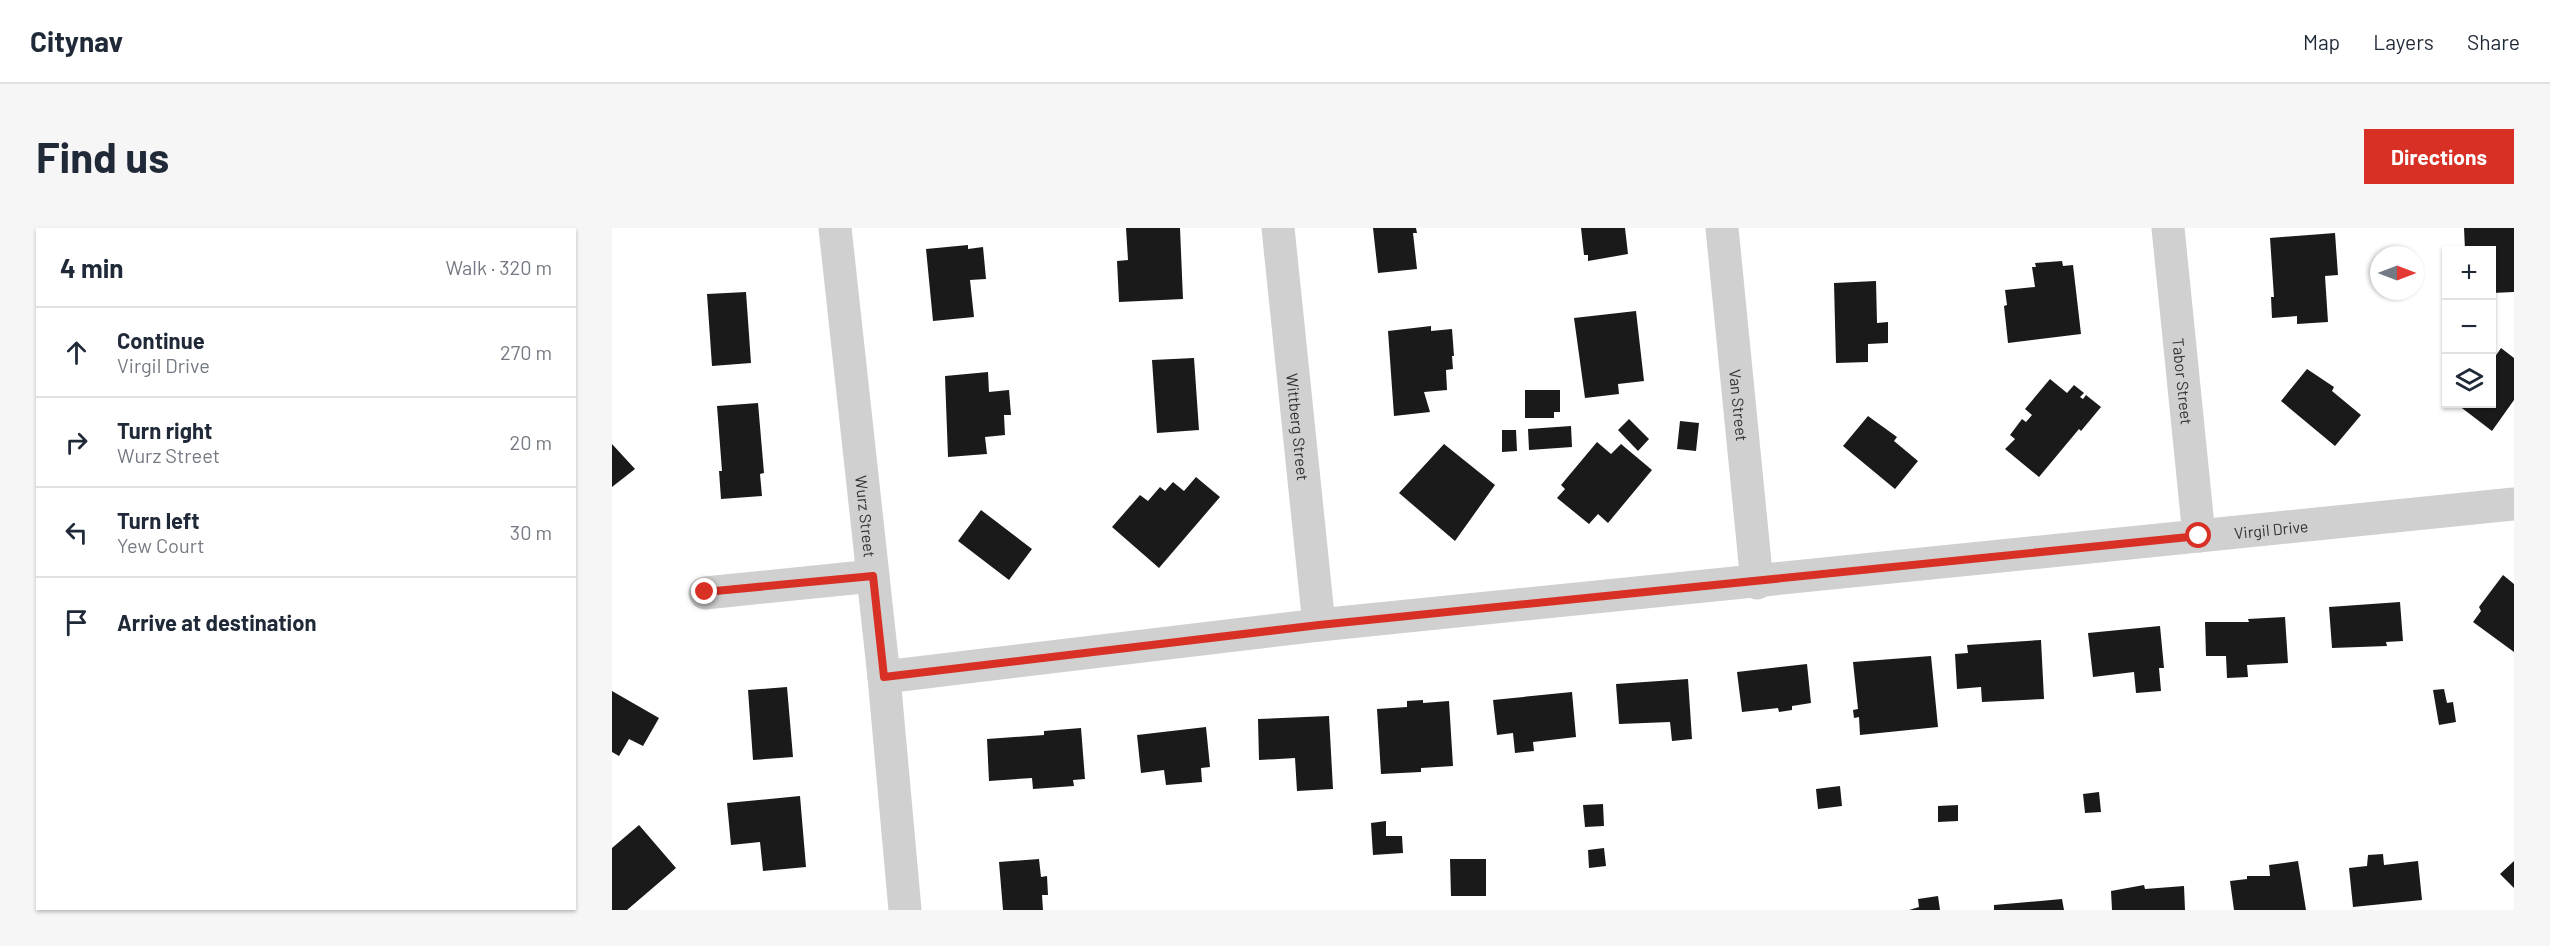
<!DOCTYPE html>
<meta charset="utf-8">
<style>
body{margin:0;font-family:Barlow,sans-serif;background:#f6f6f7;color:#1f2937}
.controls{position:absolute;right:18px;top:18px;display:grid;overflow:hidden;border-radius:0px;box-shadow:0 2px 4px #0004}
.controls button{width:54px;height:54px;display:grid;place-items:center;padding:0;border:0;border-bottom:2px solid #e0e1e3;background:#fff;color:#1f2937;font:30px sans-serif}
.compass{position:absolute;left:1758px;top:18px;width:54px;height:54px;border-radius:50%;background:#fff;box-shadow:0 2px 4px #0004;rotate:90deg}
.stop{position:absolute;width:18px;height:18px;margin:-14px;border:4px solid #d93025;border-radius:50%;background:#fff}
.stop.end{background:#d93025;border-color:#fff;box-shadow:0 2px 6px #0008}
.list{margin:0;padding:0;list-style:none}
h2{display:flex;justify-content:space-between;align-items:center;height:78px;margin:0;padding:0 24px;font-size:26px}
h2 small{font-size:20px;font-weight:400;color:#747a83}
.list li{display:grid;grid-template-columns:39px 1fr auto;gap:18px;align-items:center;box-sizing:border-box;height:90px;padding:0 24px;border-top:2px solid #e0e1e3}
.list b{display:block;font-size:22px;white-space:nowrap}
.list p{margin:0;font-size:20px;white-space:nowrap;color:#747a83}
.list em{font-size:20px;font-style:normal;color:#747a83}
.icon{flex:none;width:33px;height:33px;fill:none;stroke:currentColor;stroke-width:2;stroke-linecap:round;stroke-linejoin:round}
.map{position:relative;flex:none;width:1902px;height:682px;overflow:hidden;border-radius:0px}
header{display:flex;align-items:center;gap:36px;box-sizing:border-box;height:84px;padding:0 30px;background:#fff;border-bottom:2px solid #e0e1e3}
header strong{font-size:28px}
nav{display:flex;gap:33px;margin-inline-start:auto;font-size:21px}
.intro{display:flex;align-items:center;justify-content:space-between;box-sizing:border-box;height:144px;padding:0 36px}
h1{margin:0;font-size:42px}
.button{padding:15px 27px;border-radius:0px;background:#d93025;color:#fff;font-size:21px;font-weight:700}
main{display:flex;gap:36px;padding:0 36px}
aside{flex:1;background:#fff;border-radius:0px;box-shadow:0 2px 4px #0004}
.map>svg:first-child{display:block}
</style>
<header>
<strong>Citynav</strong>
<nav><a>Map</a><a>Layers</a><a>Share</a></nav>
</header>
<div class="intro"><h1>Find us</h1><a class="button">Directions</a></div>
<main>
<aside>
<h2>4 min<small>Walk · 320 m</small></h2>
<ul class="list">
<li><svg class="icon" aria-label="ahead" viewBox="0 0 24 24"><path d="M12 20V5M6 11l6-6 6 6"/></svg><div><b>Continue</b><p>Virgil Drive</p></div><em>270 m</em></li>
<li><svg class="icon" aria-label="right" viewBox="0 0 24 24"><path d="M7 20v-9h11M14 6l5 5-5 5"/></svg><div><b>Turn right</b><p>Wurz Street</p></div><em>20 m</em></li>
<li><svg class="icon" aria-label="left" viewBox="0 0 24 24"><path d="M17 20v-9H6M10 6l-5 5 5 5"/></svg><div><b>Turn left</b><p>Yew Court</p></div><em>30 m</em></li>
<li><svg class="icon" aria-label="arrive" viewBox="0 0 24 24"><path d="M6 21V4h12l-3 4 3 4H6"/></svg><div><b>Arrive at destination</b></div></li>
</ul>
</aside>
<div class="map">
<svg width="1902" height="682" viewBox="0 0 1902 682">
<rect width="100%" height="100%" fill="#fff"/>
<path fill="#1a1a1a" d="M514,0H568L571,71L507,74L505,33L516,32Z
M761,0H804L805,5H801L805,41L766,45Z
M969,0H1013L1016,26L976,33V27H972Z
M1852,0H1902V64L1880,65V22H1853Z
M1723,5L1726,47L1713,48L1716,94L1685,96V88L1660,90L1659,69H1662L1658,10Z
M356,17V21L371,19L374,51L358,52L362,89L321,93L314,21Z
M1450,33L1451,38L1461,37L1469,106L1396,115L1392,78L1395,77L1393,62L1423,59L1420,39H1424L1423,35Z
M1264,53L1265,95L1276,94V115L1256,116V134L1224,135L1222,55Z
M134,64L139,135L100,138L95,66Z
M1024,83L1032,153L1006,156L1007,166L973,170L962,90Z
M819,98V103L840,101L842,128H840L841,141L834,142L835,162L812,164L818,184L782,188L776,103Z
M1889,120L1902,130V172L1880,203L1846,177L1880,176V133Z
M582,130L587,202L545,205L540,132Z
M1695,141L1722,159L1720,163L1749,187L1723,218L1669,173Z
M376,144L377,164L397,162L399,187H392L393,207L373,209L375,226L336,229L333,148Z
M1438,151L1455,165L1462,157L1472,165L1468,169L1471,171L1474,167L1489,179L1469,203L1467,201L1427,249L1393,221L1403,211L1398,207L1410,191L1414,194L1420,187L1413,181Z
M913,162H948V184H942V190H913Z
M146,175L152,245L148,246L150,268L109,271L107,243H110L105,178Z
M1256,188L1285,209L1282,213L1306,233L1283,261L1231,218Z
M1017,191L1037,211L1026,223L1006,202Z
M1068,193L1087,195L1084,223L1065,221Z
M959,198L960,219L917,222L916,201Z
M890,202H904L905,223L890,224Z
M985,214L999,226L1009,216L1040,242L996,295L986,286L977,296L945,270L953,261L949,257Z
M0,216L23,241L0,259Z
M832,216L883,257L843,313L787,265Z
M584,249L608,269L547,340L500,299L528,267L536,273L548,259L553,263L561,254L572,263Z
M369,282L420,321L397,352L346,313Z
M1891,347L1902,356V424L1861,394L1869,383L1867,379Z
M1788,374L1791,413L1774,414L1775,418L1720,420L1717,379Z
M1673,389L1676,435L1635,437L1636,449L1615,450L1614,428H1594L1593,394H1637L1636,391Z
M1548,398L1552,440H1547L1549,463L1524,465L1522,444L1481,449L1476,405Z
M1429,412L1432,471L1370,474L1369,459L1345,461L1343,426L1356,425L1355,417Z
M1319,428L1326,499L1248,507L1247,489L1242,490L1241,482L1246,481L1241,434Z
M1195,436L1199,475L1180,478V482L1167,484L1166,480L1130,484L1125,444Z
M1076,451L1080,511L1060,513L1058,494L1007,496L1004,456Z
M175,459L181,529L141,532L136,462Z
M1832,461L1835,475L1841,474L1844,494L1827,497L1821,462Z
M0,463L47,490L31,518L17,511L7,528L0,524Z
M960,464L964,509L921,514L922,523L903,525L901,505L885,507L881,472Z
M811,472V475L837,473L841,538L809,540V544L769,546L765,481L795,479V473Z
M717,488L721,561L685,563L683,530L647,532L646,491Z
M594,499L598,539L589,540L590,554L554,557L552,542L529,545L525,507Z
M469,500L473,551L461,552L462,558L421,561L420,550L377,553L375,511L432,507V503Z
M1228,558L1230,578L1206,581L1204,561Z
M1487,564L1489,584L1473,585L1471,566Z
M188,568L194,639L151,643L148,614L119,617L115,575Z
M991,576L992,598L973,599L971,577Z
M1346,577V593L1326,594V578Z
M774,593V608H790L791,625L761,627L759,595Z
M27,597L64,640L15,682H0V620Z
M992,620L994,638L977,640L976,622Z
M1771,626L1772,637L1806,633L1810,672L1741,679L1737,640L1755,638L1756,627Z
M427,631L429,649L435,648L436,667H430L431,682H391L387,634Z
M838,631H874V668H839Z
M1686,633L1694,682H1622L1618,653L1635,651V648H1658L1657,637Z
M1902,633V660L1888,646Z
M1532,657L1533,661L1572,658L1573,682H1500L1499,663Z
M1326,668L1328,682H1297L1307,679L1306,671Z
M1450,671L1452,682H1382V677Z"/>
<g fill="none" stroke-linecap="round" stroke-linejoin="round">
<g stroke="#d0d0d0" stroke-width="33">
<path id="s1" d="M223,0L272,449L293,682"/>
<path id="s2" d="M666,0L707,397"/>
<path id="s3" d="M1110,0L1145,355"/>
<path id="s4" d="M1556,0L1587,308"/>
<path d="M93,365L261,348"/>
<path id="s5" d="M272,449L707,397L1902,276"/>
</g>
</g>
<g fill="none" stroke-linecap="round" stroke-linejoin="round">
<path stroke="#d93025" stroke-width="8" d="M93,364L261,348L272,449L707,397L1587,308"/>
</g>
<g text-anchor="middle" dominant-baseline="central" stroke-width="6" stroke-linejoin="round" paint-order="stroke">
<g font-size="16" fill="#333" stroke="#fff">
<text stroke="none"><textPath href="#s4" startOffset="154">Tabor Street</textPath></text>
<text stroke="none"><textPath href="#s3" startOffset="178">Van Street</textPath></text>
<text stroke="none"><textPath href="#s2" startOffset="200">Wittberg Street</textPath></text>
<text stroke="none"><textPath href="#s1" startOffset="290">Wurz Street</textPath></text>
<text stroke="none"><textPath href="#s5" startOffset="1395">Virgil Drive</textPath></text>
</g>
</g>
</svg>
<div class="controls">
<button>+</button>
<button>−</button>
<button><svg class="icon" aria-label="layers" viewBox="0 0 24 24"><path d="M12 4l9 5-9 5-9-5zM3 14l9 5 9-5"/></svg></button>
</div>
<svg class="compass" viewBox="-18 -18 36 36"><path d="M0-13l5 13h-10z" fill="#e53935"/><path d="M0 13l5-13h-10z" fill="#747a83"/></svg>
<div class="stop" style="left:1587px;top:308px"></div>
<div class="stop end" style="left:93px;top:364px"></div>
</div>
</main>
